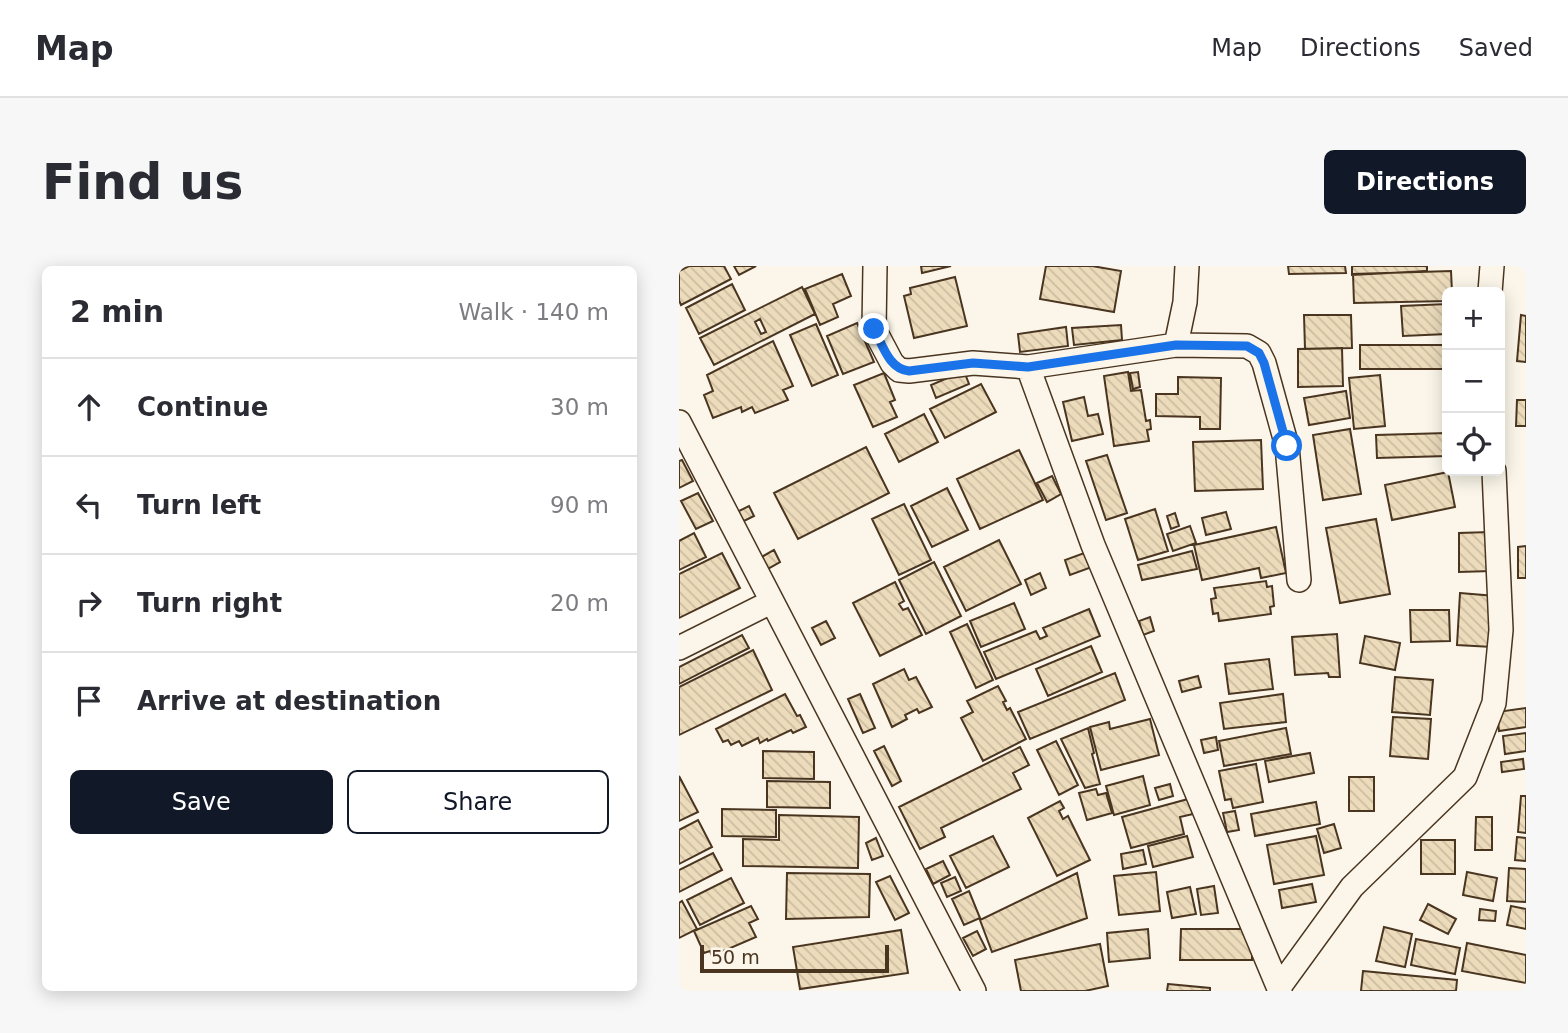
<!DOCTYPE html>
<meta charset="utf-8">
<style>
body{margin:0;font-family:"DejaVu Sans",sans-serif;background:#f7f7f7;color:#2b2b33}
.controls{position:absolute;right:21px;top:21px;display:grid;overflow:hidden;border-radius:10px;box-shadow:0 4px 18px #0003}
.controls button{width:63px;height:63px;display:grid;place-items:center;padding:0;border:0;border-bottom:2px solid #e1e1e2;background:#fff;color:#2b2b33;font:35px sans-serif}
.scale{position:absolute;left:21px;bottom:18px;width:189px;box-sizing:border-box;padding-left:7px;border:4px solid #4a3520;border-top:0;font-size:19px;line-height:24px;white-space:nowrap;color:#4a3520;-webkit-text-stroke:5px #fbf6e9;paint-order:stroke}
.stop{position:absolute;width:21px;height:21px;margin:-16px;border:5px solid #1a73e8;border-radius:50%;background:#fff}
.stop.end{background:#1a73e8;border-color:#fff;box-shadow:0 2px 7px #0008}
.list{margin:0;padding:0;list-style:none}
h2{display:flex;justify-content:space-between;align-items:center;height:91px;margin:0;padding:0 28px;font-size:30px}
h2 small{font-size:23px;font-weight:400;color:#7c7c81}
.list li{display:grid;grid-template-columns:46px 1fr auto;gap:21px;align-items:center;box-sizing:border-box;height:98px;padding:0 28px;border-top:2px solid #e1e1e2}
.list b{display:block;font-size:26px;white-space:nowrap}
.list em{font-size:23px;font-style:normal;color:#7c7c81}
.actions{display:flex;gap:14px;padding:21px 28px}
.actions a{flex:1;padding:16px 0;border:2px solid #111827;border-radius:10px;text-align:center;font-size:24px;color:#111827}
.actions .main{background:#111827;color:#fff}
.icon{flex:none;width:38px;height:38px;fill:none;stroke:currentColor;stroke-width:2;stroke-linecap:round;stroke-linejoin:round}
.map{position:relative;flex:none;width:847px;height:725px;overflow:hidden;border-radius:10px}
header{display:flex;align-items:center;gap:42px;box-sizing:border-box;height:98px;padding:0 35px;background:#fff;border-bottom:2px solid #e1e1e2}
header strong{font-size:33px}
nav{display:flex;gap:38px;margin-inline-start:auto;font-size:24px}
.intro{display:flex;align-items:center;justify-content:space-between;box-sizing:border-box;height:168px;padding:0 42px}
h1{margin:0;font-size:49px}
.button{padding:18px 32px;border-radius:10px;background:#111827;color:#fff;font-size:24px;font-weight:700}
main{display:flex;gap:42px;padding:0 42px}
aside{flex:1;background:#fff;border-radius:10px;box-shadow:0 4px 18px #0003}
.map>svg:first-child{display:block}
</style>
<header>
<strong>Map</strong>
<nav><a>Map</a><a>Directions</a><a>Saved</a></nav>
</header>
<div class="intro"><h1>Find us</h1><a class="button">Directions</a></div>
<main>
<aside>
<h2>2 min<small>Walk · 140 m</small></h2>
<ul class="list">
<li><svg class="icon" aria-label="ahead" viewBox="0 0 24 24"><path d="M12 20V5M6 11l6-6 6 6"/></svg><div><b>Continue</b></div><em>30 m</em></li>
<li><svg class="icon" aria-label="left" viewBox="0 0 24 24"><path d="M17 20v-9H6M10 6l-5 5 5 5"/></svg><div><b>Turn left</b></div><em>90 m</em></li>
<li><svg class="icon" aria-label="right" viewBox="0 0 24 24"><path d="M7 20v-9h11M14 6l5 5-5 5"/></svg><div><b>Turn right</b></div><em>20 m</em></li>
<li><svg class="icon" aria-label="arrive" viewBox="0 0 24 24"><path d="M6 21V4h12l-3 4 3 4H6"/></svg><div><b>Arrive at destination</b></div></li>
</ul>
<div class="actions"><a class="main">Save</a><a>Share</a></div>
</aside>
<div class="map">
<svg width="847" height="725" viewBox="0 0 847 725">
<defs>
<pattern id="building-back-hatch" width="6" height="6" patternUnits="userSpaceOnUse" patternTransform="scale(1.75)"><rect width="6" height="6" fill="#ecdcbc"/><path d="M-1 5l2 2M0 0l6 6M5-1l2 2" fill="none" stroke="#ccbda1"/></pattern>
</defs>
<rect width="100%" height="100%" fill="#fbf6e9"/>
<path fill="url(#building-back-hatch)" stroke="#4a3520" stroke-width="2" fill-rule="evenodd" d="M10,0H45L52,13L2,39L0,34V5Z
M55,0H77L60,9Z
M242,0H272L243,7Z
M367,0H413L442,5L435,46L361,33Z
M609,0H666L667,7L610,8Z
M673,0H748V5L673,9Z
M772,5L773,26H768V35L675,37L674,8Z
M163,8L172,30L154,38L159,51L141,59L126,23Z
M276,11L288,60L235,72L225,30L232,28L231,22Z
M53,18L66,44L20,68L7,42Z
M123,21L136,48L35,99L21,72ZM81,53L87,66L82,68L76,56Z
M768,38V68L724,70L722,40Z
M625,49H672L673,82L626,83Z
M842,49L847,50V96L838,95Z
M178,57L195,96L164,108L148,70Z
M137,58L159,109L133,120L111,69Z
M442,59L443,74L395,79L393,62Z
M387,61L389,80L341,86L339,68Z
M94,75L114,120L104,124L109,134L76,147L73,141L63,146L62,141L34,152L25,129L34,125L28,109Z
M681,79H768V103H681Z
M663,82L664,120L619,121V83Z
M285,105L290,118L257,132L252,119Z
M449,106L452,125L462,124L467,155L471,154L472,163L468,164L470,175L435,180L425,110Z
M459,106L461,121L454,123L451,107Z
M205,107L216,134L211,136L218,151L194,161L175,119Z
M701,109L706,160L675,163L670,112Z
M499,111L542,112L541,163H521V151L477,150V128H499Z
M302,118L317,146L266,172L251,143Z
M667,125L671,152L630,159L625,132Z
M405,131L409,150L419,148L424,168L393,175L384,136Z
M838,134H847V160H837Z
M245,148L259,176L220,196L206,168Z
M671,163L682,228L644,234L634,169Z
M768,167V190L698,192L697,169Z
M582,174L584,223L516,225L514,176Z
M187,181L210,227L119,273L95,227Z
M340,184L364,234L301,263L278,213Z
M428,189L448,247L427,254L407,195Z
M3,194L14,215L0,222V195Z
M769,206L776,241L713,254L706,219Z
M373,210L382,228L368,236L358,217Z
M268,222L289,264L253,281L232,240Z
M19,227L34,255L17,263L2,235Z
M225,238L252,294L220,309L193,253Z
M70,240L75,250L61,257L56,247Z
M476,243L489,285L459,294L446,253Z
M547,246L552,263L527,269L523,252Z
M496,247L500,260L492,263L488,250Z
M697,253L711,328L661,337L647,262Z
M511,260L517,277L494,285L488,268Z
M597,261L607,307L582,312L580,302L523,314L515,279Z
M811,266L812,305L780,306V267Z
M15,267L27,291L0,304V275Z
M320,274L342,318L287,345L265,301Z
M847,280V312H839V281Z
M95,284L101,296L85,305L79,293Z
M513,285L518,303L463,314L459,299Z
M408,286L413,301L391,309L386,294Z
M43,287L61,322L0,352V308Z
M255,296L282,350L247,368L220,314Z
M361,307L367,322L352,329L346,314Z
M587,315L588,321L593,320L595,340L591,341L592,348L540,355L539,347L534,348L532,333L537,332L535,322Z
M216,316L225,335L220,338L224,344L229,342L243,369L201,390L174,337Z
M781,327L816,330L813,381L778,379Z
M335,337L346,363L302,381L291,355Z
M410,343L421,370L317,413L305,386L357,365L361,373L368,370L364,362Z
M731,344H770L771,375L732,376Z
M471,351L475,365L464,369L460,355Z
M147,355L156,372L142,379L133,362Z
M288,358L314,414L297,422L271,366Z
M658,368L661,411H650L649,407L616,409L613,371Z
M63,369L70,382L0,418V401Z
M686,370L721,377L716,404L681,397Z
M412,380L423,406L369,430L357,403Z
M74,384L93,424L0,469V421Z
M590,393L594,423L550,428L546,398Z
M225,403L230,414L237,411L253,441L240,447L238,443L226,449L228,453L213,461L194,418Z
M436,407L446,434L351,473L339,446Z
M519,410L522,421L503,426L500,415Z
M716,411L754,414L751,449L713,446Z
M319,420L327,435L324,436L328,444L331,442L347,473L304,495L282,452L294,446L288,435Z
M106,428L118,450L121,449L127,461L114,467L112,464L89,475L88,473L81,477L79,472L63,480L60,475L52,479L49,474L44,476L37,463Z
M181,428L196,462L184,467L169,433Z
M604,428L607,456L545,463L541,437Z
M847,442V461L820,465L818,446Z
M714,451L752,453L749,493L711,490Z
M471,453L480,489L422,504L411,461L430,456L431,463Z
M409,462L415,487L413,488L421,518L406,522L382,473Z
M607,462L612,488L545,500L540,475Z
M847,467V485L826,488L824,470Z
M537,471L539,484L525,487L522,474Z
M377,475L399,519L380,529L358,484Z
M205,480L222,515L213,520L195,485Z
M341,481L350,499L334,507L342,523L262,562L266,571L241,583L220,541Z
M84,485L135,486V513L84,512Z
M631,487L635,507L590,516L586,495Z
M844,493L845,503L823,506L822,496Z
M577,498L584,536L554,542L552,533L546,534L540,505Z
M0,510L19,546L0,555Z
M464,510L471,539L435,549L427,520Z
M670,511H695V545H670Z
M88,515L151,516V542L88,541Z
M491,518L494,530L480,534L476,522Z
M417,523L419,529L427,527L433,547L408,554L400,527Z
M842,530H847V567L839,566Z
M509,533L514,548L501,551L505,568L452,582L443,551Z
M381,535L385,542L380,545L384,553L389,550L411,594L378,610L349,552Z
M637,536L641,558L576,570L572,548Z
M43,543L97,544V571L43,570Z
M556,545L560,564L548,566L544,547Z
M100,549L180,551L179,602L64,600V573L100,574Z
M797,551H813V584H796Z
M19,554L33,581L0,598V564Z
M655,558L662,582L645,587L638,563Z
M314,570L330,601L287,622L271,590Z
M508,570L514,591L474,601L469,580Z
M637,570L645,609L595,618L588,579Z
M838,571L847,572V595L836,594Z
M197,572L204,590L193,594L187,577Z
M742,574H776V608H742Z
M464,584L467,598L444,603L442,588Z
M34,587L43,604L0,626V604Z
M264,595L271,609L254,618L247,603Z
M830,602L847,603V636L828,635Z
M477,606L481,645L440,649L435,610Z
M788,606L818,612L814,635L784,629Z
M108,607L191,608L190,651L107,653Z
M398,607L408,652L313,686L301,654Z
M211,610L230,647L216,654L197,616Z
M276,611L282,625L268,631L262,617Z
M52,612L65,637L21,659L8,634Z
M633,618L637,636L603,642L600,624Z
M535,620L539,647L522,649L518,623Z
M511,621L517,648L493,652L488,626Z
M290,625L301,652L285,659L273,633Z
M3,635L18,663L0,672V637Z
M749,638L777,653L769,668L741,654Z
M72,640L79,653L70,657L77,671L33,690L31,685L25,687L15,665Z
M832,640L847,643V663L828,659Z
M801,643L817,645L816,655L800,654Z
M705,661L733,668L726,701L697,695Z
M469,663L471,692L430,696L428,667Z
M502,663H573V694H501Z
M222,664L229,707L121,723L114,681Z
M298,665L307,683L294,690L284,672Z
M737,673L781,682L776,708L732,699Z
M788,677L847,689V717L783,705Z
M421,678L429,720L406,725H342L336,694Z
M684,705L778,714L777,725H682Z
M489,718L531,722V725H488Z"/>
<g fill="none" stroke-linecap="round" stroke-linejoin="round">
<defs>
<path id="street" d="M196,0L195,63L213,97L220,104L230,105L294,97L349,101L497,79L568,80L580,87L585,97L608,180L620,314
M811,26L813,0
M497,79L506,36L508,0
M349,101L414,279L601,725
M0,156L295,725
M0,382L92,336
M601,720L673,621L786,511L815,437L822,364L815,205"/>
</defs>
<use href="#street" stroke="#4a3520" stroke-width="26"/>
<use href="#street" stroke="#fbf6e9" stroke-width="23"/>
</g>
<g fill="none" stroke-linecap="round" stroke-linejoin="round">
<path stroke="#1a73e8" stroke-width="9" d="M195,63C204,80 210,103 230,105L294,97L349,101L497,79L568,80L580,87L585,97L608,180"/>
</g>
</svg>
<div class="controls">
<button>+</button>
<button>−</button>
<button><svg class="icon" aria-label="locate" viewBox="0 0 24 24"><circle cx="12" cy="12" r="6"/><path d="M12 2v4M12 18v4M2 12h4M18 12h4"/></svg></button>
</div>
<div class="scale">50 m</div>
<div class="stop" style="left:608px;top:180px"></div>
<div class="stop end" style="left:195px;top:63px"></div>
</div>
</main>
